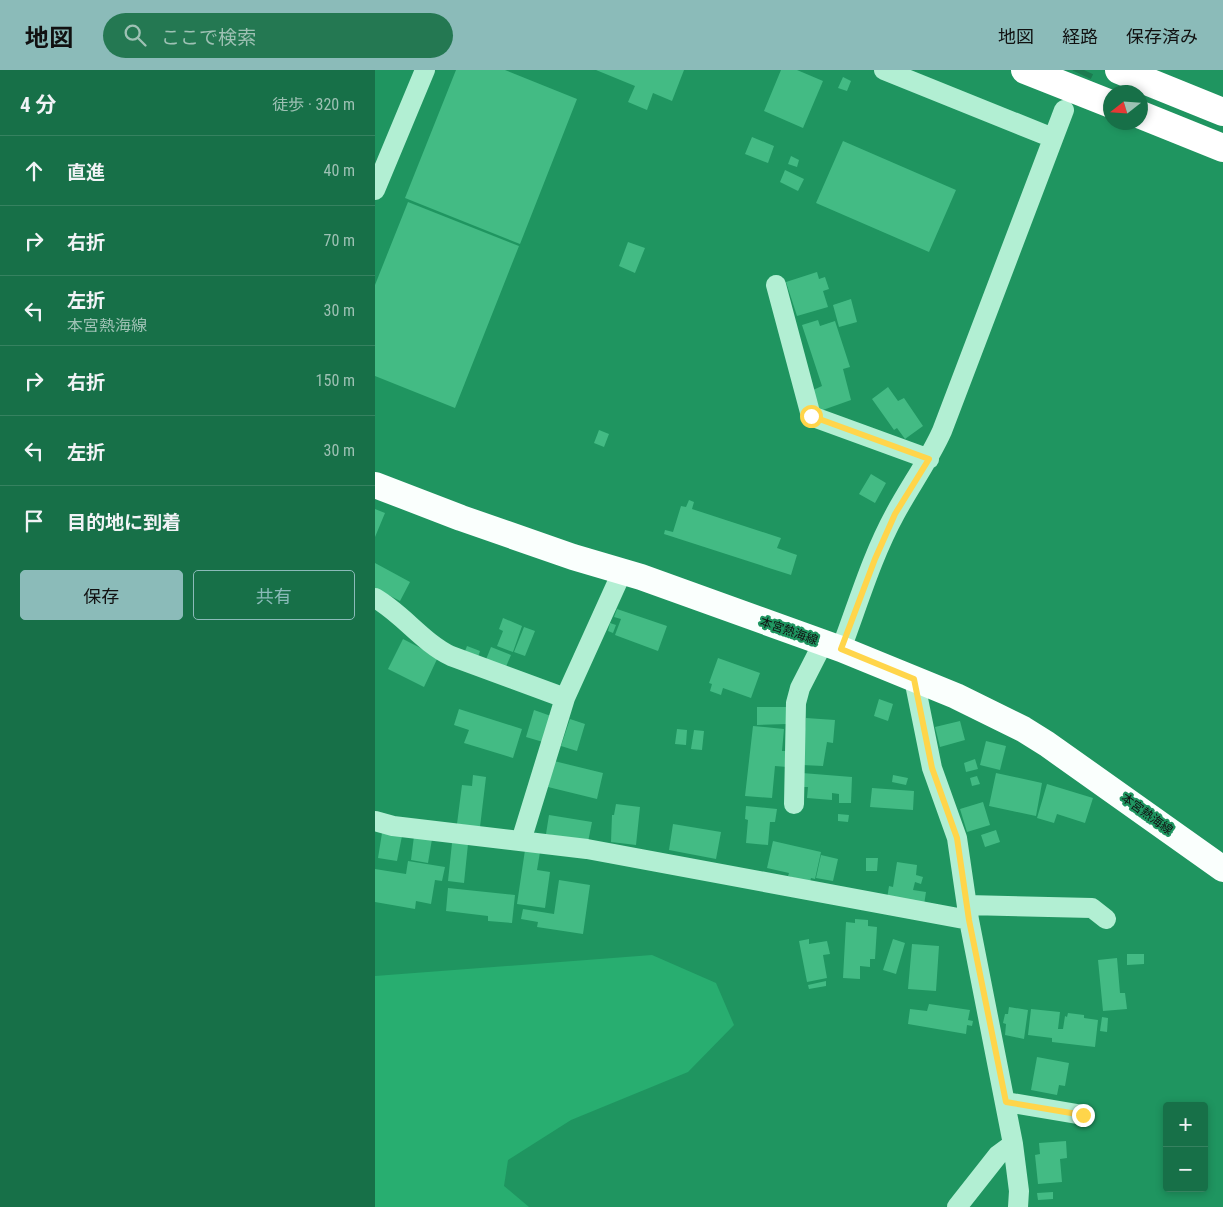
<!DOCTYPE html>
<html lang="ja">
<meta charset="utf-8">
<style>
body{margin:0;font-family:"Roboto Condensed","Noto Sans JP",sans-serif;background:#247852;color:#f1f3f6}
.controls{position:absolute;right:15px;bottom:15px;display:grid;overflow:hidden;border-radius:5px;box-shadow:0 2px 8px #0003}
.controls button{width:45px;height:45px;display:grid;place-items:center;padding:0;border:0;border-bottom:1px solid #368260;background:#177048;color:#f1f3f6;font:25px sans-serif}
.compass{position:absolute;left:728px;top:15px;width:45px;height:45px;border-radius:50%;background:#177048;box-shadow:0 2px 8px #0003;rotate:253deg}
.stop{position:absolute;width:15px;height:15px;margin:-11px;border:4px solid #ffd54a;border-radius:50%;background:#fff}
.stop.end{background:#ffd54a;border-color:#fff;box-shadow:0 1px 5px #0008}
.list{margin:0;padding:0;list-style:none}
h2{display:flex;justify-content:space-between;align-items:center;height:65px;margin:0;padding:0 20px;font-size:21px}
h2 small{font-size:16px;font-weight:400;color:#9ec1b4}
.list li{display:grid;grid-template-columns:32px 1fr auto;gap:15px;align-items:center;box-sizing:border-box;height:70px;padding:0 20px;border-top:1px solid #368260}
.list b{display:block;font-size:19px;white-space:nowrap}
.list p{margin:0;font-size:16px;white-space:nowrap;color:#9ec1b4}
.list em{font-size:16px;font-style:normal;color:#9ec1b4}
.actions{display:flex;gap:10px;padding:15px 20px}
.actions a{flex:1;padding:11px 0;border:1px solid #8bbbb9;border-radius:5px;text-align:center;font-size:18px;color:#8bbbb9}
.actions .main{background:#8bbbb9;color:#111}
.icon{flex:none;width:28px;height:28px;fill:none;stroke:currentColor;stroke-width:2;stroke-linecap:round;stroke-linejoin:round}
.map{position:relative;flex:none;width:848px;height:1137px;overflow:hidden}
header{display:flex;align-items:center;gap:30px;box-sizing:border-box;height:70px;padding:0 25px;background:#8bbbb9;color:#111}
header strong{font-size:24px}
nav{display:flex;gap:28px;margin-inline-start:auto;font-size:18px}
.search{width:350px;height:45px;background:#247852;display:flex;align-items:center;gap:12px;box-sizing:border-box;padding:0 18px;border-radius:28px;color:#9ec1b4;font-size:19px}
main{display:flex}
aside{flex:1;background:#177048}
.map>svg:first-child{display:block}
</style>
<header>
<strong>地図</strong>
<div class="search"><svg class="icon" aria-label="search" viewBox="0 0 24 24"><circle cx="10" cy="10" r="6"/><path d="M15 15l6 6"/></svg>ここで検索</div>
<nav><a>地図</a><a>経路</a><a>保存済み</a></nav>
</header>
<main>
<aside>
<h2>4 分<small>徒歩 · 320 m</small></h2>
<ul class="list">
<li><svg class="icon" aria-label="ahead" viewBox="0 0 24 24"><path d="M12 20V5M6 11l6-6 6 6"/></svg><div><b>直進</b></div><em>40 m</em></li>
<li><svg class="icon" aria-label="right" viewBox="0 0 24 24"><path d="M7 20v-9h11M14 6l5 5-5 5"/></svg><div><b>右折</b></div><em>70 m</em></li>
<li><svg class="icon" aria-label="left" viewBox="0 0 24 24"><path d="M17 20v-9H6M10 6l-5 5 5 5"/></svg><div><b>左折</b><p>本宮熱海線</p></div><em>30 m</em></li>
<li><svg class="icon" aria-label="right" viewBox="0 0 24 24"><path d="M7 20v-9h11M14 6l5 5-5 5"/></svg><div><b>右折</b></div><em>150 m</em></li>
<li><svg class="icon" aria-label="left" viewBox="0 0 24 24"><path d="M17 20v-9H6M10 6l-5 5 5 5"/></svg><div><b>左折</b></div><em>30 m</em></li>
<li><svg class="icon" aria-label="arrive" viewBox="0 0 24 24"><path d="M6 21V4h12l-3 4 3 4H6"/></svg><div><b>目的地に到着</b></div></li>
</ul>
<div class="actions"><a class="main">保存</a><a>共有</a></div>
</aside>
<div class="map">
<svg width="848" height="1137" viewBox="0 0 848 1137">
<rect width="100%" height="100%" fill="#1f9560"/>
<path fill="#28ae70" d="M277,885L341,913L359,955L313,1002L196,1050L133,1090L129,1116L154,1137H0V906Z"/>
<path fill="#43bb84" d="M81,0H130L202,29L145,174L30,128Z
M221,0H309L297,31L278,23L272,40L253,32L260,16Z
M406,0H422L448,11L428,58L389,41Z
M468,7L476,11L472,21L463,18Z
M377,67L399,76L393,93L370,84Z
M468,71L581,120L554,182L441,133Z
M416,86L424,90L422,97L413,94Z
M410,100L429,109L423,121L405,112Z
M33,132L144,176L80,338L0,306V215Z
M253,172L270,178L260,203L244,196Z
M442,202L444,209L450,207L454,219L448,221L453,237L422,246L411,212Z
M476,229L482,252L464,257L458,235Z
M443,250L445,256L460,251L475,297L468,299L476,330L445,341L438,320L447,316L427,255Z
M513,317L523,331L529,328L548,356L530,369L522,358L519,360L497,329Z
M224,360L234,364L229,377L219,373Z
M496,404L511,413L500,433L484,424Z
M314,430L319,432L317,439L406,468L402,478L422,485L416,505L289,464L290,460L298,462L306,436L311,437Z
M0,439L10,443L0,467Z
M0,493L35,512L25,531L0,518Z
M242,539L292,556L283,581L240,565L246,549L239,547Z
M128,548L147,556L138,582L122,576L128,561L124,559Z
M235,553L241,555L238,563L233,561Z
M149,557L160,561L150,586L139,582Z
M28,569L63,587L49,617L13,599Z
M92,576L105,581L102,590L89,584Z
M116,577L136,585L130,599L110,592Z
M343,588L385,603L376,628L348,618L346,625L335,621L337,614L334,613Z
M504,629L518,634L513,651L499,646Z
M382,637H412V654L382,655Z
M84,639L147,659L138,688L89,673L94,660L79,655Z
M159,640L176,646L168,672L151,667Z
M431,648L460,650L458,673L452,672L448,696L427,695Z
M195,649L210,654L202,681L186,676Z
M585,651L590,670L565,677L560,657Z
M378,656L409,659L407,681H413L412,697L400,696L397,728L370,726Z
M302,659L312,660L311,675L300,674Z
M319,660L329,661L327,680L316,679Z
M611,671L631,676L625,700L605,695Z
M600,689L603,699L591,702L589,693Z
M179,691L228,703L222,729L173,717Z
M427,703L477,707L476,733H464V724L457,723V730L432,728L433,717H426Z
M621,703L667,713L661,746L614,736Z
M98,705L111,707L105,757L82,754L87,715L97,716Z
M518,705L533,708L531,715L517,712Z
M602,706L605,714L597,716L595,708Z
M672,714L718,728L710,753L682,744L679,753L662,748Z
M497,718L539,721L538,740L495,737Z
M608,732L615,755L592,762L585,739Z
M241,734L265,737L261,775L236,772L237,745H239Z
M371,736L402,739L400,752H395L393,775L371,773L373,750L370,749Z
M463,744L474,745L473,752L463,751Z
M174,745L217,752L213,772L171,764Z
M298,754L346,762L341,789L294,780Z
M621,760L625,772L610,777L606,765Z
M7,763L27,766L22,791L3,788Z
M39,766L57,769L53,793L36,790Z
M398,771L446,782L440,809L436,808L435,812L413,806L414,803L392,798Z
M77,773L93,774L89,813L73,811Z
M150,780L165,782L162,800L175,802L170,838L142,834Z
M446,785L463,789L458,811L441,808Z
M491,788H503L502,801H491Z
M33,791L70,797L67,811L60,810L56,834L41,831L40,839L0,832V799L31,804Z
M522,792L542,795L541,805L548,807L546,814L540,812L538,820L551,822L549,835L512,829L514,816L518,817Z
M184,810L215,815L208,864L162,857L163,852L146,849L148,839L179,844Z
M73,818L140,825L137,853L113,851V846L71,841Z
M480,849L493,850V856L502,857L500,889H495V897L485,896V909L468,908L471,852L480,853Z
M434,869V874L452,871L455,884L448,885L452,908L432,912L424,871Z
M518,869L530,873L521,904L508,900Z
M537,874L564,876L561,921L533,919Z
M752,884H769V894L752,895Z
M742,888L745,923H750L752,939L728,941L723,890Z
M451,911V916L434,919L433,915Z
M554,934L595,940L593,950L598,951L597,956L592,955L591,964L533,954L535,939L552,941Z
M634,937L653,940L649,969L630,965L631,954L628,953L630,944H633Z
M656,939L685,942L683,959H688L690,946L692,947L693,943L709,945V948L723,950L720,977L677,972V968L653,965Z
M727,947L733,948L732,962L725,961Z
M662,987L694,993L690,1016L684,1015L682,1025L656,1020Z
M691,1071L692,1088L685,1089L687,1112L663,1114L660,1085L665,1084L664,1073Z
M678,1122V1129L663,1130L662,1123Z"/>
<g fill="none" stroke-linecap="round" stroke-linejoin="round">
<path stroke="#1c7b50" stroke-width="20" stroke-dasharray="20 10" stroke-linecap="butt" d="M694,32L709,0"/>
<path stroke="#b2efd3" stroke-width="20" d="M509,0L678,68
M0,120L50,0
M401,215L436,346L554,389
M0,528C28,544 47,572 76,586L190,628
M466,579C483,534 497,486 520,444C535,416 554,390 567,361L689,40
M539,609L557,698L582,768L594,850L638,1074L644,1121L643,1137
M419,734L421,633L425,618L448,573
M0,751L18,756L212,779L594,850
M146,771L190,628L247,502
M592,835L717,838L731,849
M631,1032L708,1045
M582,1137L623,1085L638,1074"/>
<path stroke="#fafffd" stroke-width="26" d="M0,415L86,448L198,487L266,507L466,579L581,626L648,659L672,674L848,799"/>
<path stroke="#fff" stroke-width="28" d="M650,0L736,34
M744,0L848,42
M766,45L848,78"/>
</g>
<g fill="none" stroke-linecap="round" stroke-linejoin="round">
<path stroke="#ffd54a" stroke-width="6" d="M436,346L554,389L520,444L500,489L466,579L539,609L557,698L582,768L594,850L631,1032L708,1045"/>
</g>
<g text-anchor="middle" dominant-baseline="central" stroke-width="4.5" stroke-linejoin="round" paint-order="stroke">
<g font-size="12" fill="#111" stroke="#1f9560">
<text transform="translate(414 561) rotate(19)">本宮熱海線</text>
<text transform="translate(772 744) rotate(36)">本宮熱海線</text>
</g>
</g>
</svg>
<div class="controls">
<button>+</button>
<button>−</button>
</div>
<svg class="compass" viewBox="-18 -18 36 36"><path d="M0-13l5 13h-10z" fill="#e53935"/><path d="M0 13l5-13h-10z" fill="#9ec1b4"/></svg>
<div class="stop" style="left:436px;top:346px"></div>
<div class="stop end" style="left:708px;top:1045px"></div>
</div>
</main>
